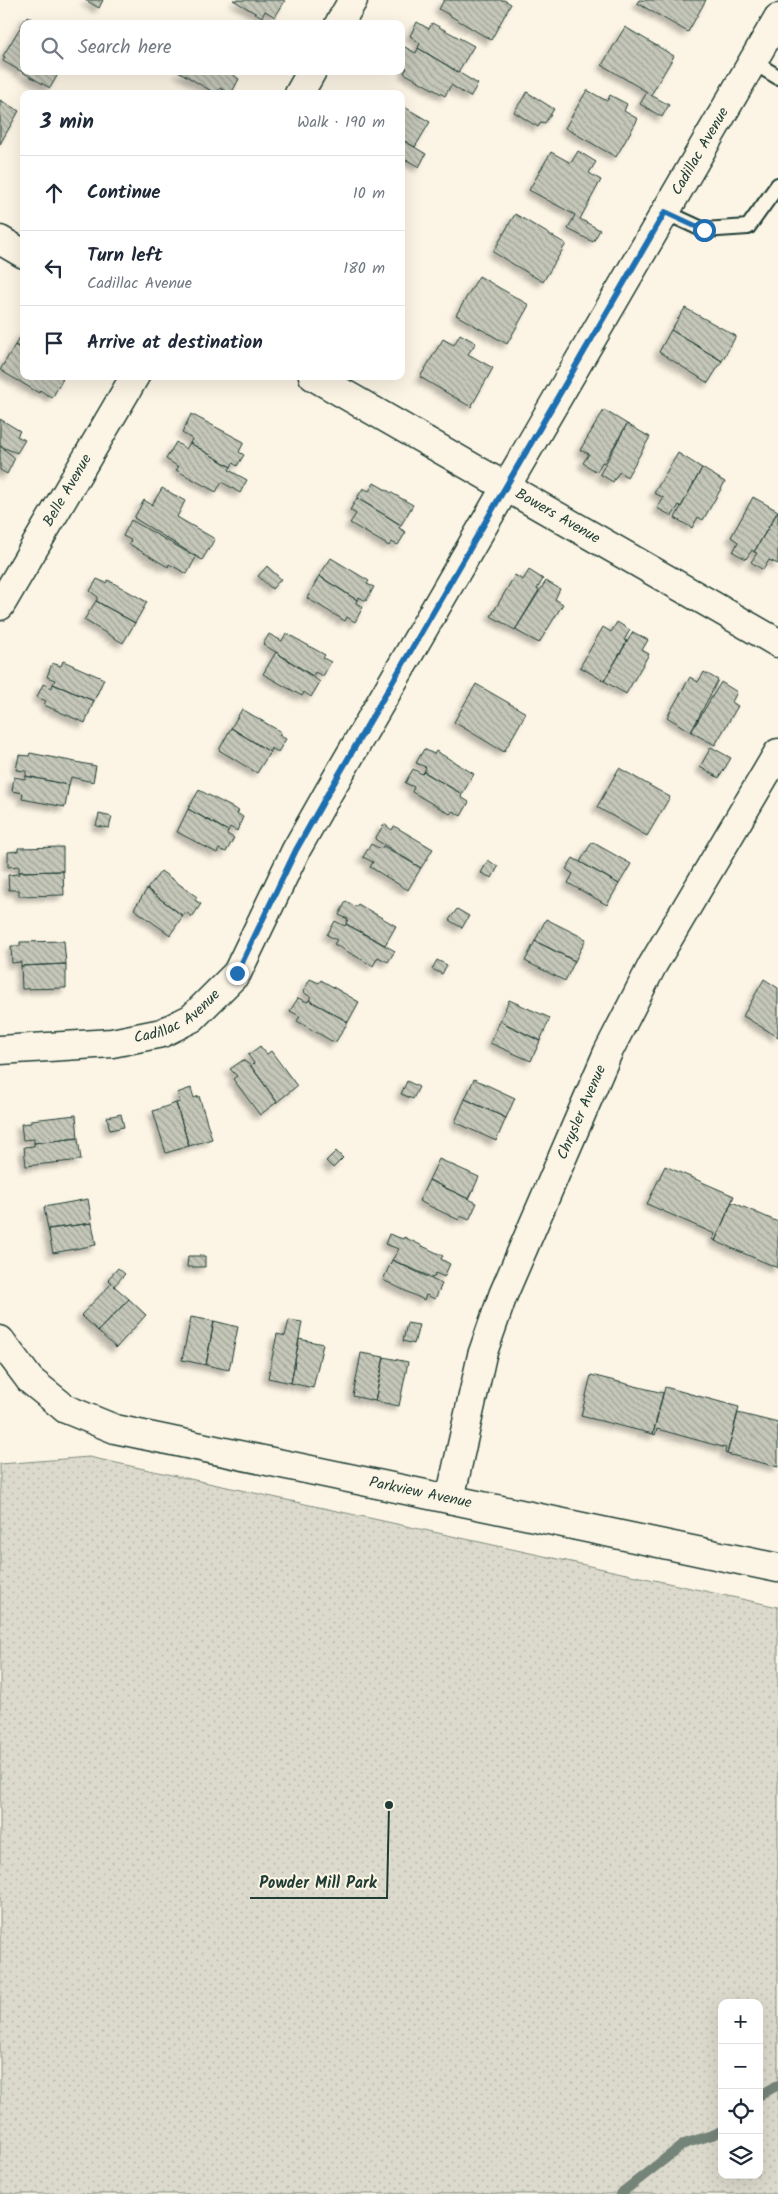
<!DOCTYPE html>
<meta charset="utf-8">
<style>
body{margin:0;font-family:Kalam,sans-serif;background:#f6f6f7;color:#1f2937}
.controls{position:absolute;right:15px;bottom:15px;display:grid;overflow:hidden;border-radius:10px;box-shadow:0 5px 20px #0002}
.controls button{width:45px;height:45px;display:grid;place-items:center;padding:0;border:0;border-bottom:1px solid #e0e1e3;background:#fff;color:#1f2937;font:25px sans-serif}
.stop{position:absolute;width:15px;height:15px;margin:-11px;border:4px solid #1f6fb2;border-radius:50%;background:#fff}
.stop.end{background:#1f6fb2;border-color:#fff;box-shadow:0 1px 5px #0008}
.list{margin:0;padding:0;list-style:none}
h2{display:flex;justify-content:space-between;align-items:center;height:65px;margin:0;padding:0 20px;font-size:21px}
h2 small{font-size:16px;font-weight:400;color:#747a83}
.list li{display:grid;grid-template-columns:32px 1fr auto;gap:15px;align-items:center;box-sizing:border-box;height:75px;padding:0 20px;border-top:1px solid #e0e1e3}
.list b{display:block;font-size:19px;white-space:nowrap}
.list p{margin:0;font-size:16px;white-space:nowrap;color:#747a83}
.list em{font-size:16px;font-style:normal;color:#747a83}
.icon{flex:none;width:28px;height:28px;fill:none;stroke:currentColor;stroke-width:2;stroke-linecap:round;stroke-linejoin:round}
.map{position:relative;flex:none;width:778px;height:2194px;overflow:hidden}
.search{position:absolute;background:#fff;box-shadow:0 5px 20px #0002;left:20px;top:20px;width:385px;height:55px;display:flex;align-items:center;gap:12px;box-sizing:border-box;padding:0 18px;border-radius:10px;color:#747a83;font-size:19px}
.panel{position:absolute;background:#fff;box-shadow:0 5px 20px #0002;left:20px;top:90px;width:385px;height:290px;border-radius:10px}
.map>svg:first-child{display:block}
</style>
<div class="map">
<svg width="778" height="2194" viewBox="0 0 778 2194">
<defs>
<pattern id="park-dots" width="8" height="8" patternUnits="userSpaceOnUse" patternTransform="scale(1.25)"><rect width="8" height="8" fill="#dcdacc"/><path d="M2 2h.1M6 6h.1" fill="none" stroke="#bcbcb0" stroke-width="1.8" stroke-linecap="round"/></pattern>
<pattern id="building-back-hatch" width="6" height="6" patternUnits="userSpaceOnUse" patternTransform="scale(1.25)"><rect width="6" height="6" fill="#c5c7b9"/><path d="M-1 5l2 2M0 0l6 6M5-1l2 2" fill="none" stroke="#9fa397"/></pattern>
<filter id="shadow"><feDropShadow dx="-4.5" dy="4.5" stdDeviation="2.5" flood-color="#0004"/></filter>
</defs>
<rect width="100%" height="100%" fill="#fcf5e5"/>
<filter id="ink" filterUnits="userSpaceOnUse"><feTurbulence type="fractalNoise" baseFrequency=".02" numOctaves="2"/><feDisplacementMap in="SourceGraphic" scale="10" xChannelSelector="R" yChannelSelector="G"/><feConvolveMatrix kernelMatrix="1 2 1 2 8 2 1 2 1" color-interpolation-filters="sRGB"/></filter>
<g filter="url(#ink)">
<path fill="url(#park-dots)" stroke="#7e8c80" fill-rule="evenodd" d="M89,1457L778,1607V2194H0V1464ZM722,2003H759V2175H722Z"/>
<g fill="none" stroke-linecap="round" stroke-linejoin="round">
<path stroke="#758479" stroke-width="10" d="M759,2096L778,2085
M620,2194L684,2144L715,2134L722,2130"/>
</g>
<path fill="url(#building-back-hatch)" stroke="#1f3d34" filter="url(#shadow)" d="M85,0H103L99,8Z
M233,0H282L285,1L275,17L265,11L262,17Z
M444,0H504L511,4L491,40L439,9Z
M639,0H706L688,32L637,3Z
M27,16L40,24H24V71H60L50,88L3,61L5,57L3,56Z
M417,22L429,29L432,23L474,46L458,72L418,48L420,43L410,36Z
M625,27L674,56L651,95L669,105L662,117L640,104L647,92L602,65Z
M403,46L416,53L418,48L478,84L470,97L451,85L445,96L404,73L407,68L401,65V49Z
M178,71H229L239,79L231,94L220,88L216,94Z
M587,90L607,101L610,95L627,104L624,111L638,119L616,157L565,128Z
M527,92L554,109L545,123L541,122L538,127L514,112Z
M0,100L19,111L0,144Z
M401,105L430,122L415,147L401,139Z
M401,139L426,154L419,167L407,160L401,170Z
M578,151L596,162L589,173L601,180L580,219L600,230L593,242L568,229L575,215L529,190L551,152L571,163Z
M515,214L566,244L543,282L493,252Z
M479,276L529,305L507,344L456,315Z
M685,308L736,336L722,361L671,330Z
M671,330L722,361L708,383L659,352Z
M24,331V350L15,345Z
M460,334L476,343L468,354L493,368L471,407L420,377L443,339L454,345Z
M15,345L24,350V376H59L63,379L52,398L40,390L39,393L0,370Z
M604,410L627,424L604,463L602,462L597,472L583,463L589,454L580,450Z
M191,414L244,442L239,452L244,455L237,466L233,463L231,467L190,443L192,439L182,433Z
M0,419L20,431L17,436L25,440L17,453L0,446Z
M627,424L650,437L627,477L619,472L613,482L600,474Z
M176,442L186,449L190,443L231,467L229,470L247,480L240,493L222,482L216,492L176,470L179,467L166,459Z
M0,446L15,458L7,474L0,470Z
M678,453L702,468L681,507L679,505L672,516L657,508L664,498L654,493Z
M702,468L725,482L703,520L698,517L692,528L675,518Z
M374,483L413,505L401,525L357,498L363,488L369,491Z
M162,488L185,501L177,517L215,539L202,560L134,518L144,500L152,505Z
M753,497L778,511L754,552L752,550L746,559L733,552L738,542L731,537Z
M357,498L401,525L399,528L406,532L398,545L391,542L389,546L350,523L356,514L350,510Z
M778,511V564L769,560L763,570L751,562L757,553L754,552Z
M131,520L196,557L187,574L169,564L168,567L129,544L131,540L123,536Z
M331,558L369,581L367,584L374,587L366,601L359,597L357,600L319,576Z
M267,566L281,579L272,589L258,576Z
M529,570L543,579L537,589L539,590L515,630L491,616L515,575L523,580Z
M319,576L357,600L356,603L363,607L355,622L347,617L345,621L307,598Z
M97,579L106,583L108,580L147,602L135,623L96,601L98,597L90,591Z
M546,581L560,589L555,599L563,604L539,643L515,630Z
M96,601L135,623L123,643L84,620Z
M617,622L630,630L624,640L627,641L604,681L580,667L603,627L611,632Z
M633,632L648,640L642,650L649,654L626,694L604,681Z
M286,633L325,655L323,658L331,662L323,676L315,672L313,676L263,644L269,634L282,641Z
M276,652L320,682L311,697L304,692L302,696L263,674Z
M63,661L104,679L94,701L53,684L55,680L47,677L52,663L61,666Z
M704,672L718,680L691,732L667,717L690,677L698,682Z
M721,682L737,692L732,702L738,706L715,745L691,732Z
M43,684L52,688L53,684L94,701L85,723L44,705L46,701L37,697Z
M476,684L526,713L504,752L454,722Z
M242,709L281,732L279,735L286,739L278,752L271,748L270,752L231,728Z
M231,728L270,752L257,773L219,750Z
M711,747L731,758L719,778L700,767Z
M424,749L434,754L436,751L474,774L462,794L424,772L426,767L416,763Z
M30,753L96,766L93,782L71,777L69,785L26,776V771L16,770L19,755L29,756Z
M619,768L670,797L647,836L597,807Z
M413,769L422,774L424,772L462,794L461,797L469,802L461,816L453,811L450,814L412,792L414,787L405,783Z
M26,776L69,785L65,807L22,799L23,793L12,791L14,777L25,779Z
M199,790L239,811L237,813L243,817L237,831L230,827L228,831L188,809Z
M188,809L228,831L227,834L234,838L226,852L219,849L217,853L177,832Z
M99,814L112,817L109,828L96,826Z
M384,824L392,830L394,826L433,849L421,868L375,839Z
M592,842L631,864L619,884L580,862Z
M371,844L381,849L383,846L421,868L408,890L370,867L373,862L363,857Z
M63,847V871L19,872V866L8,867V852L18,851V848Z
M573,858L619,884L607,905L568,883L573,874L566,869Z
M488,860L498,867L492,878L481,873Z
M63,871L64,895L19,896V890H9L8,875L19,874V872Z
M161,871L197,897L195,900L201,904L192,917L186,912L183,916L147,889Z
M147,889L183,916L170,935L134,909Z
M346,901L356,907L358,904L396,926L385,945L346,924L348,919L339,915Z
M457,909L469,916L462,928L449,920Z
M546,919L586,939L575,961L535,941Z
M335,921L345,926L346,924L395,951L388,962L378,957L373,966L334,944L337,940L327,935Z
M64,941L66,964L21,966V962L12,963L11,946H20V942Z
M535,941L575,961L565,981L525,961Z
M437,960L447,965L442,974L432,969Z
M66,964V988L22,989L21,966Z
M310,979L319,983L321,980L359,1002L348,1022L309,1000L311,997L303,992Z
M764,979L778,988V1037L743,1016Z
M298,998L308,1002L309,1000L348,1022L335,1043L297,1021L300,1016L290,1011Z
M509,1000L550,1018L540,1041L500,1021Z
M500,1021L540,1041L531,1061L490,1043Z
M260,1046L267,1054L271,1051L297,1086L277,1102L251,1066L254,1063L248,1055Z
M243,1060L251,1066L277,1102L260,1115L233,1079L237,1076L230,1069Z
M474,1079L515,1098L506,1118L465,1099Z
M407,1081L419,1087L413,1099L401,1094Z
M191,1088L194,1098L199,1096L212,1139L189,1146L176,1103L180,1102L177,1093Z
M465,1099L506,1118L496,1141L455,1122Z
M176,1103L189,1146L166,1153L153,1111Z
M121,1114L124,1127L110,1130L107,1117Z
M76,1115L78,1138L34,1143V1139L23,1140L21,1124L31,1123V1120Z
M78,1138L81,1160L26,1166L24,1147L34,1146V1143Z
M336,1151L343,1158L333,1168L326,1161Z
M439,1159L479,1177L469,1199L429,1180Z
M665,1166L734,1196L715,1241L713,1239L715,1234L647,1204Z
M429,1180L477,1203L469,1220L461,1216L459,1220L419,1201Z
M88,1199L92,1223L48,1229L44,1207Z
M732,1202L778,1222V1268L715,1241Z
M92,1223L96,1245L53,1253L48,1229Z
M389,1234L403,1239L404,1237L443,1256L441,1259L450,1264L444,1277L436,1273L433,1278L392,1260L399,1249L385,1244Z
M188,1256H205V1267H187Z
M392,1260L442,1284L435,1299L426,1295L424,1300L383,1280Z
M118,1268L125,1274L114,1286L129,1299L98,1331L81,1315L112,1283L108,1279Z
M129,1299L146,1315L116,1348L98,1331Z
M191,1317L214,1321L206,1365L182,1360Z
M289,1320L302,1322L291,1383L268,1378L277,1334L285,1336Z
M214,1321L238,1327L229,1370L206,1365Z
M407,1323L419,1325L414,1344L403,1341Z
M299,1339L323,1344L313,1388L291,1383Z
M361,1353L384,1357L375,1401L353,1396Z
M384,1357L408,1362L399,1406L375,1401Z
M591,1375L663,1393L653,1434L581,1416Z
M665,1387L739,1407L727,1454L725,1453L726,1448L657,1429L655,1435L653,1434Z
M738,1413L778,1423V1467L727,1454Z"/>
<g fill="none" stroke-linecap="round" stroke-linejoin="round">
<defs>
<path id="lane" d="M753,62L778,77
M665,212L704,230L748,227L778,185"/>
<g id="street">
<path d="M0,240L24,254"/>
<path id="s1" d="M313,376L778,643"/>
<path id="s2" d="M0,1050L112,1043L162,1033L192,1018L237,973L296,850L327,795L778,18"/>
<path id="s3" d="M66,1409L115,1429L778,1568"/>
<path id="s4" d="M450,1499L482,1355L503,1295L608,1052L652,966L778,753"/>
</g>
<g id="secondary">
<path d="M339,24L353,0"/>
<path d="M299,94L312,71"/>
<path id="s5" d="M0,606L135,376"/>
<path d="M0,1340L30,1380L66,1409"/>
</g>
</defs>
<use href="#lane" stroke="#1f3d34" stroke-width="18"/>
<use href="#street" stroke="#1f3d34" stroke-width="31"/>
<use href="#secondary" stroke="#1f3d34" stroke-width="31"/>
<use href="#lane" stroke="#fcf5e5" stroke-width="14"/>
<use href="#street" stroke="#fcf5e5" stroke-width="28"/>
<use href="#secondary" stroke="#fcf5e5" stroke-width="28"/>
</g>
</g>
<g fill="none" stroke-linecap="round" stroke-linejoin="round" filter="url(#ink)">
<path stroke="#1f6fb2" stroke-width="6" d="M237,973L296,850L327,795L665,212L704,230"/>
</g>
<g text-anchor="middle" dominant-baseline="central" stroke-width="4" stroke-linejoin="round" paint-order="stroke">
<g font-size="15" fill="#1f3d34" stroke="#fcf5e5">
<text stroke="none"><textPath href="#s2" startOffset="1204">Cadillac Avenue</textPath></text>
<text stroke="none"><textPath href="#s5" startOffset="134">Belle Avenue</textPath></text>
<text stroke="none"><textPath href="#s1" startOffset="282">Bowers Avenue</textPath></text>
<text stroke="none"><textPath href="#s2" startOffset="184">Cadillac Avenue</textPath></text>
<text stroke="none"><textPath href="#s4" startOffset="410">Chrysler Avenue</textPath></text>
<text stroke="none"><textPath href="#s3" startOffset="365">Parkview Avenue</textPath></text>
</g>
</g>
<path fill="none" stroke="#1f3d34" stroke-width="2" d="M389 1805L387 1898H250"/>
<circle fill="#1f3d34" stroke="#fcf5e5" stroke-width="2" cx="389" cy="1805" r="5"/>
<g font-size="16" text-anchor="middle" font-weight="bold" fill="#1f3d34" stroke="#fcf5e5" stroke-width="4" stroke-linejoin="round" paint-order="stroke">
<text x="318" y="1888">Powder Mill Park</text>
</g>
</svg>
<div class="controls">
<button>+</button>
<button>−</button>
<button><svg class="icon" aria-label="locate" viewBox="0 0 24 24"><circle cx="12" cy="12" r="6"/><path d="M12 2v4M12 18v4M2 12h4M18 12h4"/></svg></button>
<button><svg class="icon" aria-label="layers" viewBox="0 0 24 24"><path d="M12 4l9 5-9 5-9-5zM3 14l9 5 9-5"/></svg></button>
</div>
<div class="stop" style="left:704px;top:230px"></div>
<div class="stop end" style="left:237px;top:973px"></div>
<div class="search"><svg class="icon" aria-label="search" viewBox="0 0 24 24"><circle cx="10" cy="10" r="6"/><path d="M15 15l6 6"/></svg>Search here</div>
<section class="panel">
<h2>3 min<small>Walk · 190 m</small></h2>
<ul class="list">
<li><svg class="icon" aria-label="ahead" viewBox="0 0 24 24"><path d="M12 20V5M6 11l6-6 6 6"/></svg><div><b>Continue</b></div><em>10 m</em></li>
<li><svg class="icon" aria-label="left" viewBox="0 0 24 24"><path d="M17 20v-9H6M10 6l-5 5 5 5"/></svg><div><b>Turn left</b><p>Cadillac Avenue</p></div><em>180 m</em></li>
<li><svg class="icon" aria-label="arrive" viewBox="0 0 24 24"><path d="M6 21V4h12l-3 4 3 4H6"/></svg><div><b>Arrive at destination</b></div></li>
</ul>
</section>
</div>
